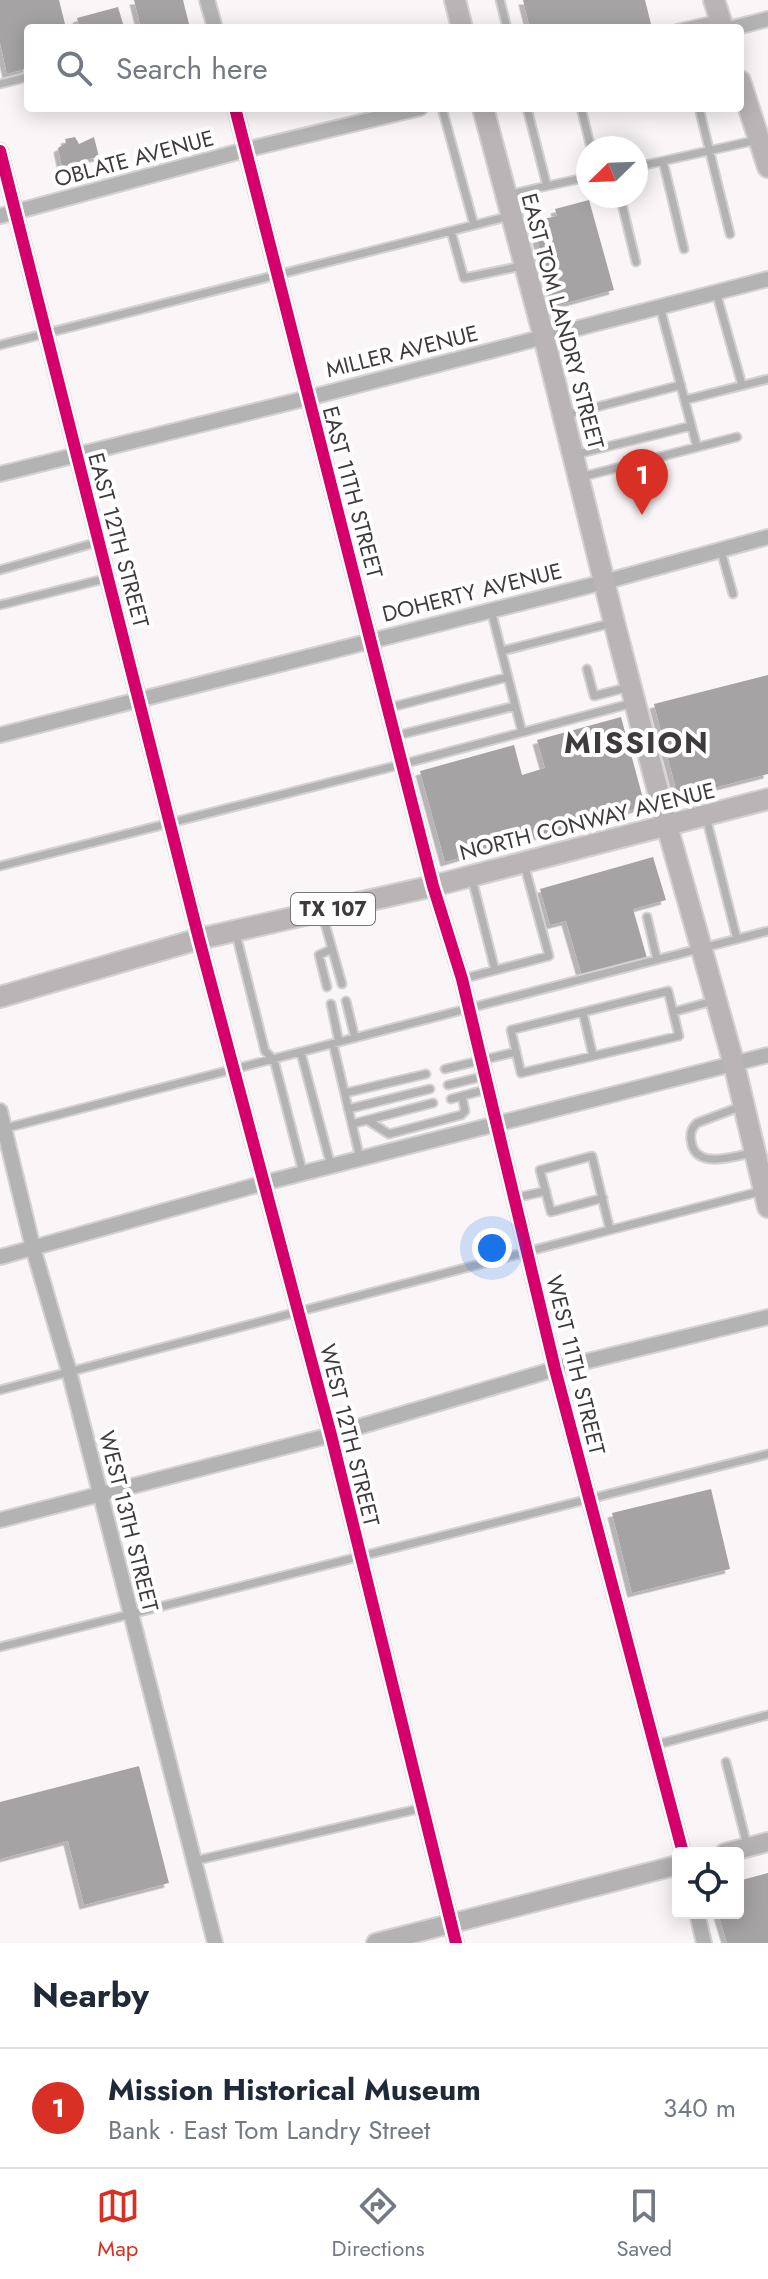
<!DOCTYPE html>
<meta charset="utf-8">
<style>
body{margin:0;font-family:Jost,sans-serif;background:#f6f6f7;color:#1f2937}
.controls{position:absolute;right:24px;bottom:24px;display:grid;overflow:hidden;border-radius:8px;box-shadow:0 4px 20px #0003}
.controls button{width:72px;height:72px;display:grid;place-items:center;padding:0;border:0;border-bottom:2px solid #e0e1e3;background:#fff;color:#1f2937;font:40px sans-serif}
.compass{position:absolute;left:576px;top:136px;width:72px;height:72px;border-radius:50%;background:#fff;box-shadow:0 4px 20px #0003;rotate:247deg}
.you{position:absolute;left:492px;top:1248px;width:28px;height:28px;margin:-20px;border:6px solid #fff;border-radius:50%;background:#1a73e8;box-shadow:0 0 0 12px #1a73e833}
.badge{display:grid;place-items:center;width:52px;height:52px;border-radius:50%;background:#d93025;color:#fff;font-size:26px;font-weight:700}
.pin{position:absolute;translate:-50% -66px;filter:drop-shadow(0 2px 4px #0008)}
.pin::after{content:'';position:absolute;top:42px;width:28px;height:24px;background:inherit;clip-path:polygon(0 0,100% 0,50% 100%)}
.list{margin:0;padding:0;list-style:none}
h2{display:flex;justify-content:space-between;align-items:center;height:104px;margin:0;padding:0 32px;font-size:34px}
h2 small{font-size:26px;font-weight:400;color:#747a83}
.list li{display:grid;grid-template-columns:52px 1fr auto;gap:24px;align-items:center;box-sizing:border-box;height:120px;padding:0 32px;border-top:2px solid #e0e1e3}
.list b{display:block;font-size:30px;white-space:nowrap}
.list p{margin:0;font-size:26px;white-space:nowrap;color:#747a83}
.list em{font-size:26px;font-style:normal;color:#747a83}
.icon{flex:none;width:44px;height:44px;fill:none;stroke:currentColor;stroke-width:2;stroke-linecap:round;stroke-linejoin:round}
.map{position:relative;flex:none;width:768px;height:1943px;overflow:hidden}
.search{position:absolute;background:#fff;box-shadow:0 4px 20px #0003;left:24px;right:24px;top:24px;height:88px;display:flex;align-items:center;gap:20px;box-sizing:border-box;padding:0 28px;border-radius:8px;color:#747a83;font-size:30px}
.sheet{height:224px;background:#fff}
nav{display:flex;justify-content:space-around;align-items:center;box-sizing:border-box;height:112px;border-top:2px solid #e0e1e3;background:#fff;font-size:22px;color:#747a83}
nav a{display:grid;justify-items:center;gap:4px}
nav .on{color:#d93025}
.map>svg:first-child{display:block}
</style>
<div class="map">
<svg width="768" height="1943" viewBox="0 0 768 1943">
<defs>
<filter id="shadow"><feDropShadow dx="-4.5" dy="4.5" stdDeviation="0" flood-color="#0004"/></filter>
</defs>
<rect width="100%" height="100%" fill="#faf6f8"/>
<path fill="#a6a3a5" filter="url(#shadow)" d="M0,0H59L66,28H28V68L7,74L0,43Z
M134,0H183L190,28H141Z
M523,0H645L652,28H530Z
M118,7L124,27L80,28L77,18Z
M75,137L79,144L94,137L99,157L83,160L85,170L75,173L73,165L62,167L58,148L66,143L65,139Z
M589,200L614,290L555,306L535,231L545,228L543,219L557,216L555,209Z
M768,675V774L678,797L654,704Z
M621,717L645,806L445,862L420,771L514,745L522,775L545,768L537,740Z
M653,857L666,900L633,909L647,958L582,976L566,921L550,925L540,889Z
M711,1489L730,1569L632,1593L612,1513Z
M139,1766L169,1883L84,1905L68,1841L0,1859V1802Z
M768,1873V1943H727L718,1913H738V1881Z"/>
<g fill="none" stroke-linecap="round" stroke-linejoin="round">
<defs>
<path id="lane" d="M500,0L507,28
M678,28L718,19
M0,84L28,77
M442,108L474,225
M581,108L591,148
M699,108L730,234
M663,161L684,249
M636,167L757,140
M547,186L588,177
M507,195L547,186L527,108
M620,196L636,262
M451,231L464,278L522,266
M716,292L742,385
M660,307L697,447
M0,345L510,216
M685,400L768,379
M566,415L681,385
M573,455L691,426
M581,477L737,437
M721,551L733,594
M0,570L98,542
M0,605L108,578
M491,610L522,732
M502,651L612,623
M587,669L594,696L629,687
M388,708L508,677
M395,736L515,706
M706,817L737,939
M0,866L403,764L633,703
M472,879L495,970
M322,913L342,984
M647,917L657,960
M236,934L265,1051L274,1060L303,1173
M462,979L549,956L524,864
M327,987L319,955L332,949
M668,991L679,1036L521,1073L511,1030Z
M346,1001L355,1038
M331,1004L339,1042
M673,1012L713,1001
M583,1013L593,1056
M333,1044L360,1158
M301,1053L331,1166
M445,1069L516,1052
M448,1085L485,1076
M345,1093L426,1074
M451,1099L488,1089
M742,1106L697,1123C692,1128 690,1132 691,1140C694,1170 732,1157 751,1153
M348,1109L430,1089
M367,1120L389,1134L461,1115L465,1111L462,1096
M352,1124L433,1103
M2,1129L768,931
M515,1198L546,1191
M603,1198L551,1212L540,1170L592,1156L610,1230L762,1191
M0,1390L610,1230
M0,1647L768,1454
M655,1745L768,1715
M726,1762L747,1845
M194,1861L422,1808"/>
<path id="street" d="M207,0L215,28
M733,28L768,19
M235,108L433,886L462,979L555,1369L683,1853
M0,151L199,939L331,1435L456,1943
M0,216L245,150L420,108
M0,474L308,398L768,279
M0,735L604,582L768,537
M0,1111L33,1248L69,1371L215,1943
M0,1257L264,1183L768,1055
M0,1520L331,1435L555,1369L768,1317
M697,1913L704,1943"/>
<path id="secondary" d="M725,1853L768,1842
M376,1943L678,1865"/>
<path id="primary" d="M455,0L462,28
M714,0L723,28
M740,81L768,167
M483,108L544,337L614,622L667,826L734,1064L768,1207
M0,997L199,939L433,886L768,799"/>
</defs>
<use href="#lane" stroke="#d4d1d3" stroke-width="11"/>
<use href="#street" stroke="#d4d1d3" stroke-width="18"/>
<use href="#secondary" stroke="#d4d1d3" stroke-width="22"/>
<use href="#primary" stroke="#d4d1d3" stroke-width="24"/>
<use href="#lane" stroke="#b4b3b4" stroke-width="7"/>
<use href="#street" stroke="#b4b3b4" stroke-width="14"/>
<use href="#secondary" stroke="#b4b2b3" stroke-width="18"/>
<use href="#primary" stroke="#b9b5b7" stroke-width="20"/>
<defs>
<path id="cycleway" d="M235,108L433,886L462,979L555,1369L683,1853
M0,151L199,939L331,1435L456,1943"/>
</defs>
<use href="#cycleway" stroke="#fff" stroke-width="17"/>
<use href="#cycleway" stroke="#d6006c" stroke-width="12"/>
</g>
<g text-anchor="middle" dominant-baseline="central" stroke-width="8" stroke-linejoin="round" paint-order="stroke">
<rect fill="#fff" stroke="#797677" stroke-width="2" x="291" y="893" width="84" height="32" rx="6"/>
<g font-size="20" font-weight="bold" fill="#3f3b3d">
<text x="333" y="909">TX 107</text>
</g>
<g font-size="22" fill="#3f3b3d" stroke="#fff">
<text transform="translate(134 158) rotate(-15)">OBLATE AVENUE</text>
<text transform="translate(563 321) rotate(75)">EAST TOM LANDRY STREET</text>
<text transform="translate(402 351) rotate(-14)">MILLER AVENUE</text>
<text transform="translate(353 492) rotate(75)">EAST 11TH STREET</text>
<text transform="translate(119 540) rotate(75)">EAST 12TH STREET</text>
<text transform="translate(472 592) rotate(-14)">DOHERTY AVENUE</text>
<text transform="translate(587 821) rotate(-14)">NORTH CONWAY AVENUE</text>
<text transform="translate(576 1365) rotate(76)">WEST 11TH STREET</text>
<text transform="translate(350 1435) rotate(76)">WEST 12TH STREET</text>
<text transform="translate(129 1521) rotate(76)">WEST 13TH STREET</text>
</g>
<g font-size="30" font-weight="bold" letter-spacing="2" fill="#3f3b3d" stroke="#fff">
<text x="637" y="742">MISSION</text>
</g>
</g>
</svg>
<div class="controls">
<button><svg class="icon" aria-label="locate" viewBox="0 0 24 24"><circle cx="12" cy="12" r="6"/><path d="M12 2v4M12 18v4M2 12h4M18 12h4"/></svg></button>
</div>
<svg class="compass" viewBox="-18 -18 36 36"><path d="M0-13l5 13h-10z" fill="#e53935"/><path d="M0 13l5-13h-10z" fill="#747a83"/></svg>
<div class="you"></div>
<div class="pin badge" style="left:642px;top:515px">1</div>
<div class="search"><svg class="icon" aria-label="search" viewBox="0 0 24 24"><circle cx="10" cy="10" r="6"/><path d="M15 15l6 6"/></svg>Search here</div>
</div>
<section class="sheet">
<h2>Nearby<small></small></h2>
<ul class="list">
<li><span class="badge">1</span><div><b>Mission Historical Museum</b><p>Bank · East Tom Landry Street</p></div><em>340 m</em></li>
</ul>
</section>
<nav>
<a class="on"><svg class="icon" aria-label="map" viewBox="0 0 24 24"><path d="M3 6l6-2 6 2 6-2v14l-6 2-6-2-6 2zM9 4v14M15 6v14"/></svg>Map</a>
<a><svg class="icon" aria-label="directions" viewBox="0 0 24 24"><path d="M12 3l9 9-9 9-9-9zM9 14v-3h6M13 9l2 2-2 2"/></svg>Directions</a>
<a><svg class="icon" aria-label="saved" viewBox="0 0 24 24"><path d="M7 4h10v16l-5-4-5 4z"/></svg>Saved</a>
</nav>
